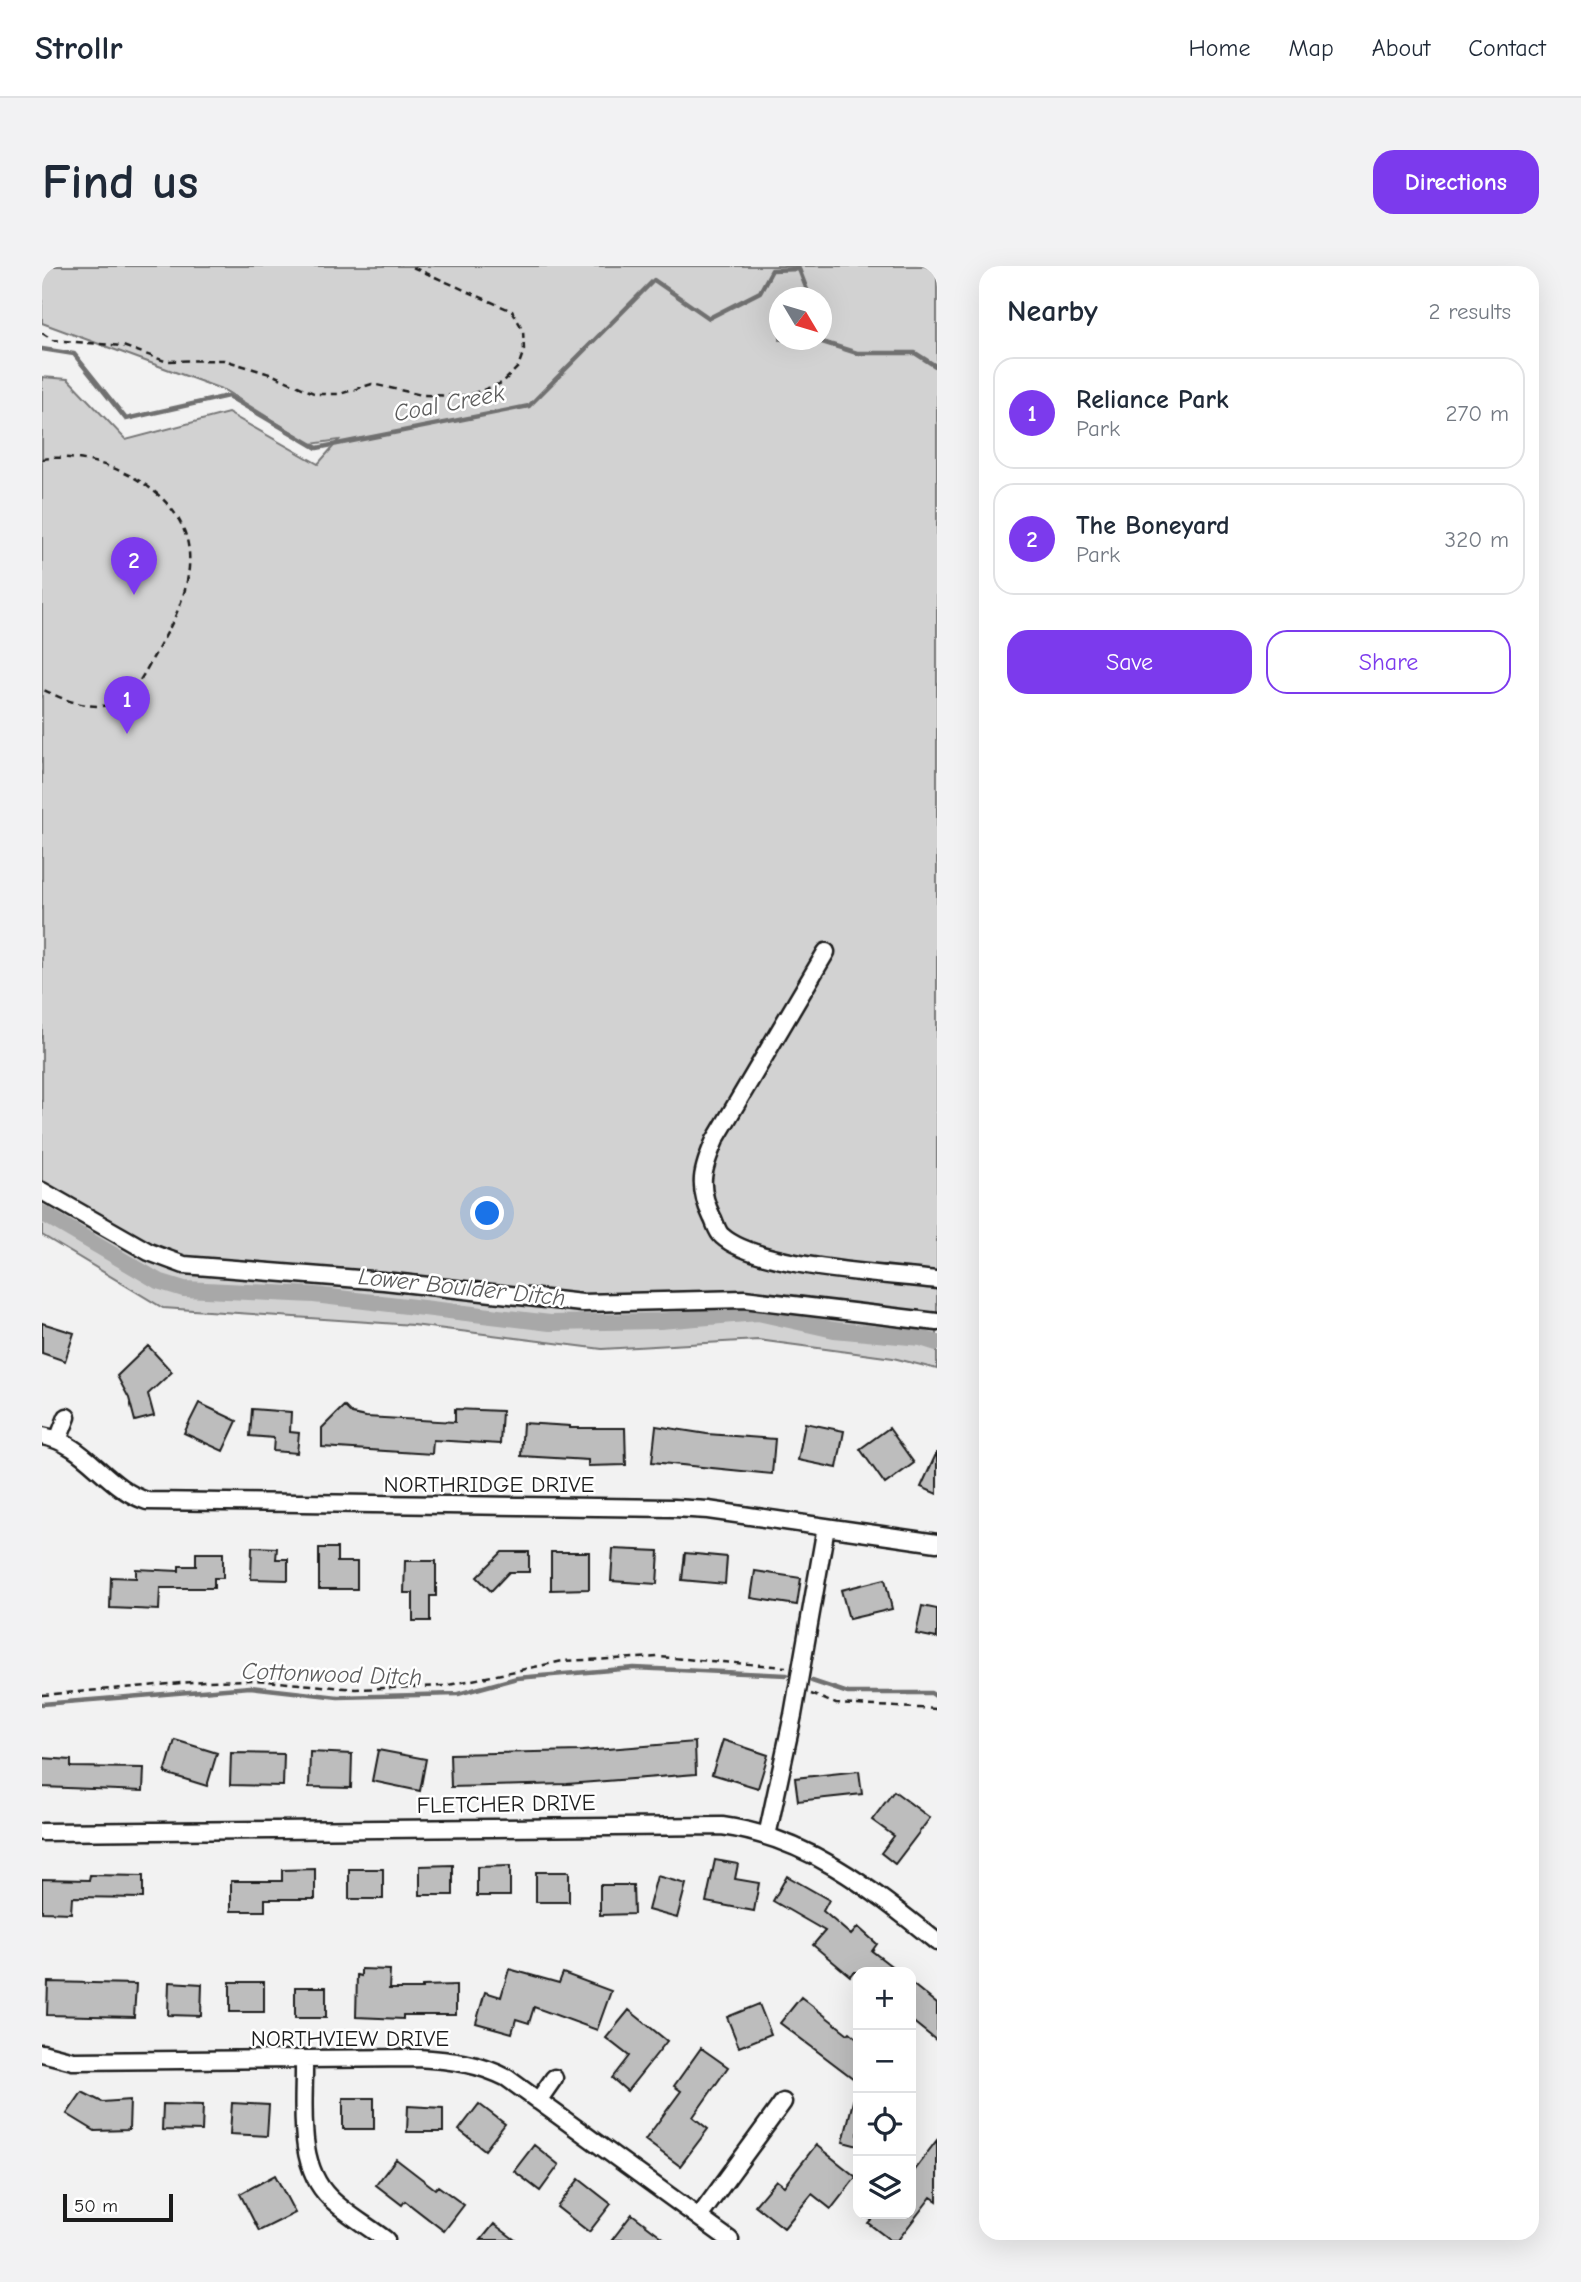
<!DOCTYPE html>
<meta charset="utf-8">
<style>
body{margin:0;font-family:"Comic Neue",sans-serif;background:#f2f2f3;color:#1f2937}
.controls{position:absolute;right:21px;bottom:21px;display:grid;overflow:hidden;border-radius:14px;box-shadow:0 7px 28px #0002}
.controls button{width:63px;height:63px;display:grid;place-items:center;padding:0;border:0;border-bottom:2px solid #e0e1e3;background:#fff;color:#1f2937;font:35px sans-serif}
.compass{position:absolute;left:727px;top:21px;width:63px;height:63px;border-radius:50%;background:#fff;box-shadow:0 7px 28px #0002;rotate:128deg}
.scale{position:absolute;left:21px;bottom:18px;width:110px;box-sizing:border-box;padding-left:7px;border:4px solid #1c1c1c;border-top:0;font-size:19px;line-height:24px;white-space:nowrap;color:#1c1c1c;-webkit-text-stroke:5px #fff;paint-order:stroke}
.you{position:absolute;left:446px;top:948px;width:24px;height:24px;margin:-18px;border:5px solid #fff;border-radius:50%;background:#1a73e8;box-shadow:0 0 0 10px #1a73e833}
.badge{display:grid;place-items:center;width:46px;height:46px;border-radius:50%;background:#7c3aed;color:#fff;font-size:23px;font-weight:700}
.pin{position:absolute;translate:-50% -58px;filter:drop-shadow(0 2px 4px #0008)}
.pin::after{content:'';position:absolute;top:37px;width:24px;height:21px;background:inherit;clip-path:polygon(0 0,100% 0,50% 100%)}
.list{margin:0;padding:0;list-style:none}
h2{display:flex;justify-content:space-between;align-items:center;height:91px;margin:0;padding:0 28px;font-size:30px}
h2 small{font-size:23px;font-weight:400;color:#747a83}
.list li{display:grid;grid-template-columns:46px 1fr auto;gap:21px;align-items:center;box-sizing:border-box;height:112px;margin:0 14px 14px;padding:0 14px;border:2px solid #e0e1e3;border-radius:21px}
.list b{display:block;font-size:26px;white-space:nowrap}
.list p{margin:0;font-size:23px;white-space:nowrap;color:#747a83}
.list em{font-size:23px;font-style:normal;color:#747a83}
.actions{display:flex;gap:14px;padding:21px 28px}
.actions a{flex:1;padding:16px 0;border:2px solid #7c3aed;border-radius:21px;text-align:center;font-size:24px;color:#7c3aed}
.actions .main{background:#7c3aed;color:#fff}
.icon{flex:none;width:38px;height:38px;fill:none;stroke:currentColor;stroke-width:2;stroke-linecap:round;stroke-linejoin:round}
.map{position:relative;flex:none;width:895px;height:1974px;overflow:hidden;border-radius:21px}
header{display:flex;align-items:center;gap:42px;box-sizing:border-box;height:98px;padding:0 35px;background:#fff;border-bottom:2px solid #e0e1e3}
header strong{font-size:33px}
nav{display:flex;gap:38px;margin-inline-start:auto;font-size:24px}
.intro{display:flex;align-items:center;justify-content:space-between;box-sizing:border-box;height:168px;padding:0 42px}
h1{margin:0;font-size:49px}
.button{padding:18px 32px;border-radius:21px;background:#7c3aed;color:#fff;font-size:24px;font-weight:700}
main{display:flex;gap:42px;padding:0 42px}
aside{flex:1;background:#fff;border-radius:21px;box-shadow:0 7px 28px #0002}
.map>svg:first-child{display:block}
</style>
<header>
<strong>Strollr</strong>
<nav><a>Home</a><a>Map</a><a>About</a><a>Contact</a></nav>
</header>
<div class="intro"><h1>Find us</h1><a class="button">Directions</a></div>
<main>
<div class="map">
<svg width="895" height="1974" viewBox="0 0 895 1974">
<rect width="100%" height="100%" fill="#f2f2f2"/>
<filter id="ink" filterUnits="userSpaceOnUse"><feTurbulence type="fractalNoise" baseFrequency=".0143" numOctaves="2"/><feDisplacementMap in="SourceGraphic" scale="14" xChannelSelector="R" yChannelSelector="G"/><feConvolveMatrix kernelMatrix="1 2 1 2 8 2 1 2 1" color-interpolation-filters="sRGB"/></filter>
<g filter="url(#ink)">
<path fill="#d2d2d2" stroke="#777" stroke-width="2" fill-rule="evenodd" d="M0,0H895V1103L851,1092L716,1074L560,1083L371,1059L121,1042L0,969V111L26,113L84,174L186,147L276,198L297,174L269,178L182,124L0,57ZM738,32H780V74H738Z"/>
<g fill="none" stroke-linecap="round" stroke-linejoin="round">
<path stroke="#707070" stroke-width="4.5" d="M774,74L815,87H873L895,101
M0,83L32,88L84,153L186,130L275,182L487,140L612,14L667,52L718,26L730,4L757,3L768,32
M770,1415L806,1427H889L895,1431
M0,1438L208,1421L296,1431L416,1428L475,1412L592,1402L745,1409"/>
<path stroke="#a8a8a8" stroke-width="16" d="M0,947L116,1015L142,1023L272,1029L508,1057L618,1055L716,1047L792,1064L879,1072L895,1077"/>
</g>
<path fill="#bdbdbd" stroke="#1c1c1c" stroke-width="2" d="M0,1057L32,1067L23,1095L0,1087Z
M106,1080L130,1106L106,1128L112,1150L93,1155L87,1132L75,1110Z
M157,1137L195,1155L181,1185L142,1167Z
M302,1140L310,1148L324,1151L413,1156V1143L460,1145L458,1178L391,1174L390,1188L280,1181V1162Z
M210,1143L249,1146L248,1166L257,1167L255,1187L231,1185L232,1172L208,1170Z
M481,1157L528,1160V1162H583L584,1199L546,1200V1194L479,1190Z
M763,1157L802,1165L795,1202L756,1194Z
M614,1160L665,1168L733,1173L730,1208L610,1196Z
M847,1162L872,1197L843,1218L818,1183Z
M895,1186V1228L879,1221Z
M210,1281L235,1282L234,1293H246V1314L209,1313Z
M277,1282H295V1296H315V1323H277Z
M571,1283L617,1285L615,1318L569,1315Z
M460,1286H487V1306H467L449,1325L435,1311Z
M509,1286H547V1323L509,1324Z
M154,1287H181V1312H172V1322H118L117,1344L68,1342L69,1311L94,1312V1303L137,1305V1300H154Z
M643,1287L685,1291L683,1318L640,1314Z
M363,1295H394V1330H388V1355H371V1327H362Z
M713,1305L759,1312L755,1339L709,1332Z
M843,1313L850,1343L807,1353L799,1324Z
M880,1340L895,1343V1372L874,1368Z
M133,1474L175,1487L165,1520L123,1507Z
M681,1474L726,1489L716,1522L670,1508Z
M653,1476L654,1508L525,1518L409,1521L408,1488L540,1485Z
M336,1484L384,1493L378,1525L330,1515Z
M268,1486L310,1488L309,1522L267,1521Z
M189,1487L242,1488L241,1520L188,1519Z
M0,1492L29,1494V1501L102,1502L101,1525L0,1521Z
M817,1505L820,1528L756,1535L753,1512Z
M852,1525L888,1552L853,1598L839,1587L852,1570L830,1554Z
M673,1594L696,1598L693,1613L717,1617L712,1645L664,1636Z
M411,1599V1629H378V1600Z
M468,1600V1630H435V1601Z
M273,1603V1633H223V1645H189V1615H240V1604Z
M307,1603H341V1633H307Z
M494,1606H527V1636H494Z
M48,1609L101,1610V1632L30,1631L29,1647L0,1646V1613L47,1614Z
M615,1610L644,1618L635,1652L606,1644Z
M745,1610L787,1634L781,1645L809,1669L816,1661L835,1678L830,1685L857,1706H811L808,1710L771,1679L783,1665L731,1635Z
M558,1619H591L592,1648L558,1649Z
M319,1703L348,1704L347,1723H380V1720L414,1719V1749H361V1753L314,1751L315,1709L319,1710Z
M467,1703L517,1717L521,1707L569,1725L555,1764L492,1741L487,1757L474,1753L470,1767L434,1757L443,1726L459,1731Z
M6,1716L94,1718L92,1751L5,1749Z
M127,1716L160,1718L159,1750L126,1749Z
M188,1716H222V1746H188Z
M869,1717L895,1738V1775L869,1754Z
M253,1721H284V1752H253Z
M759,1731L806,1768L808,1766L816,1773V1816L738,1757Z
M717,1738L729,1768L697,1781L685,1751Z
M587,1744L625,1775L585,1825L570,1812L587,1790L564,1772Z
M659,1782L686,1801L651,1851L666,1863L638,1900L603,1874L639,1825L632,1820Z
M40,1826L60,1836L88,1834L87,1864L53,1865L25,1848Z
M812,1831H816V1880L801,1876Z
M301,1832H332V1863H301Z
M190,1837L227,1839L225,1870L188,1868Z
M121,1838L161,1839L160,1865L120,1864Z
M437,1838L463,1858L443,1884L417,1864Z
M366,1840L401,1842V1866H365Z
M895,1874V1935L889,1931L856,1974H848L826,1957L834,1948H869V1908Z
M492,1879L517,1899L498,1925L472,1905Z
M774,1879L814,1911L789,1943L770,1928L742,1962L713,1939L734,1914L742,1920Z
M354,1893L393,1923L396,1920L422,1939L402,1965L363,1935L360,1939L334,1919Z
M233,1909L253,1947L217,1965L198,1928Z
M537,1913L569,1938L547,1966L515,1941Z
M590,1948L624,1974H570Z
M452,1958L473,1974H439Z"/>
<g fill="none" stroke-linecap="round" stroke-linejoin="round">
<defs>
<path id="minor" d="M784,686L673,874C660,904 655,920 670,951C673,956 675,966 680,970C715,1002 846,1008 895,1014
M0,925L107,986L142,999L342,1015L540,1037L702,1033L895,1056
M0,1170C44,1177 63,1222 105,1235L632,1242L666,1244L895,1277
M16,1174L25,1151
M0,1566L680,1560C767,1572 829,1623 895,1676
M725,1570L751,1449L784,1261
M0,1787L31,1795L375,1792C408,1794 436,1797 465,1812L688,1974
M262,1793C263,1838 253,1898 288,1932C304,1948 326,1960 344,1974
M496,1835L512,1812
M657,1951L741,1836"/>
</defs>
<use href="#minor" stroke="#1c1c1c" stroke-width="21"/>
<path stroke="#1c1c1c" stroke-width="2.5" stroke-dasharray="7 5" stroke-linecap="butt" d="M0,67L11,74L81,80L123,95L182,94L231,109L274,128H298L330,118L380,129L424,130L460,117L476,101L482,84L481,64L470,45L368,0
M0,193C56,184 142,222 147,286C150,323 130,359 112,390C102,407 92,431 71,438C48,445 20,433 0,423
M769,1428L794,1438L895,1443
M0,1429L162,1415L213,1414L314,1423L402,1420L521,1395L618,1391L744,1401"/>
<use href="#minor" stroke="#fff" stroke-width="16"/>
</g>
</g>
<g text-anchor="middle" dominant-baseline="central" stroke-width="5" stroke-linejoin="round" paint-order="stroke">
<g font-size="23" fill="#1c1c1c" stroke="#fff">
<text x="447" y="1218">NORTHRIDGE DRIVE</text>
<text transform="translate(464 1538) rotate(-1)">FLETCHER DRIVE</text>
<text x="308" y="1772">NORTHVIEW DRIVE</text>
</g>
<g font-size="24" font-style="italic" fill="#5b5b5b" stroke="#fff">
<text transform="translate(407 137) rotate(-11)">Coal Creek</text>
<text transform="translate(420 1021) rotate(6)">Lower Boulder Ditch</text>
<text transform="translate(290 1408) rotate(2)">Cottonwood Ditch</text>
</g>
</g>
</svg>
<div class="controls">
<button>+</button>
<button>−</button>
<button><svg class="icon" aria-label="locate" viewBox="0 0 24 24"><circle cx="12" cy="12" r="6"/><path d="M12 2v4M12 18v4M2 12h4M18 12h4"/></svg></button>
<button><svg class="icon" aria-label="layers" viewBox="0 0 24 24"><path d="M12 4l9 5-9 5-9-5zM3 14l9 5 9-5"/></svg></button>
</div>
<svg class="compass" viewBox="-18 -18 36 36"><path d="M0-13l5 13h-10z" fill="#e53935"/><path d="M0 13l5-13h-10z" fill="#747a83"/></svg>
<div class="scale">50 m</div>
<div class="you"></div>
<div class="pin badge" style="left:85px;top:468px">1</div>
<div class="pin badge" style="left:92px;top:329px">2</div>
</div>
<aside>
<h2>Nearby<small>2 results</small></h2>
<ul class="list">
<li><span class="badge">1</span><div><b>Reliance Park</b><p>Park</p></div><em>270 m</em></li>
<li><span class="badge">2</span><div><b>The Boneyard</b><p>Park</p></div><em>320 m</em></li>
</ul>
<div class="actions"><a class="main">Save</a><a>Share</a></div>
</aside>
</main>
